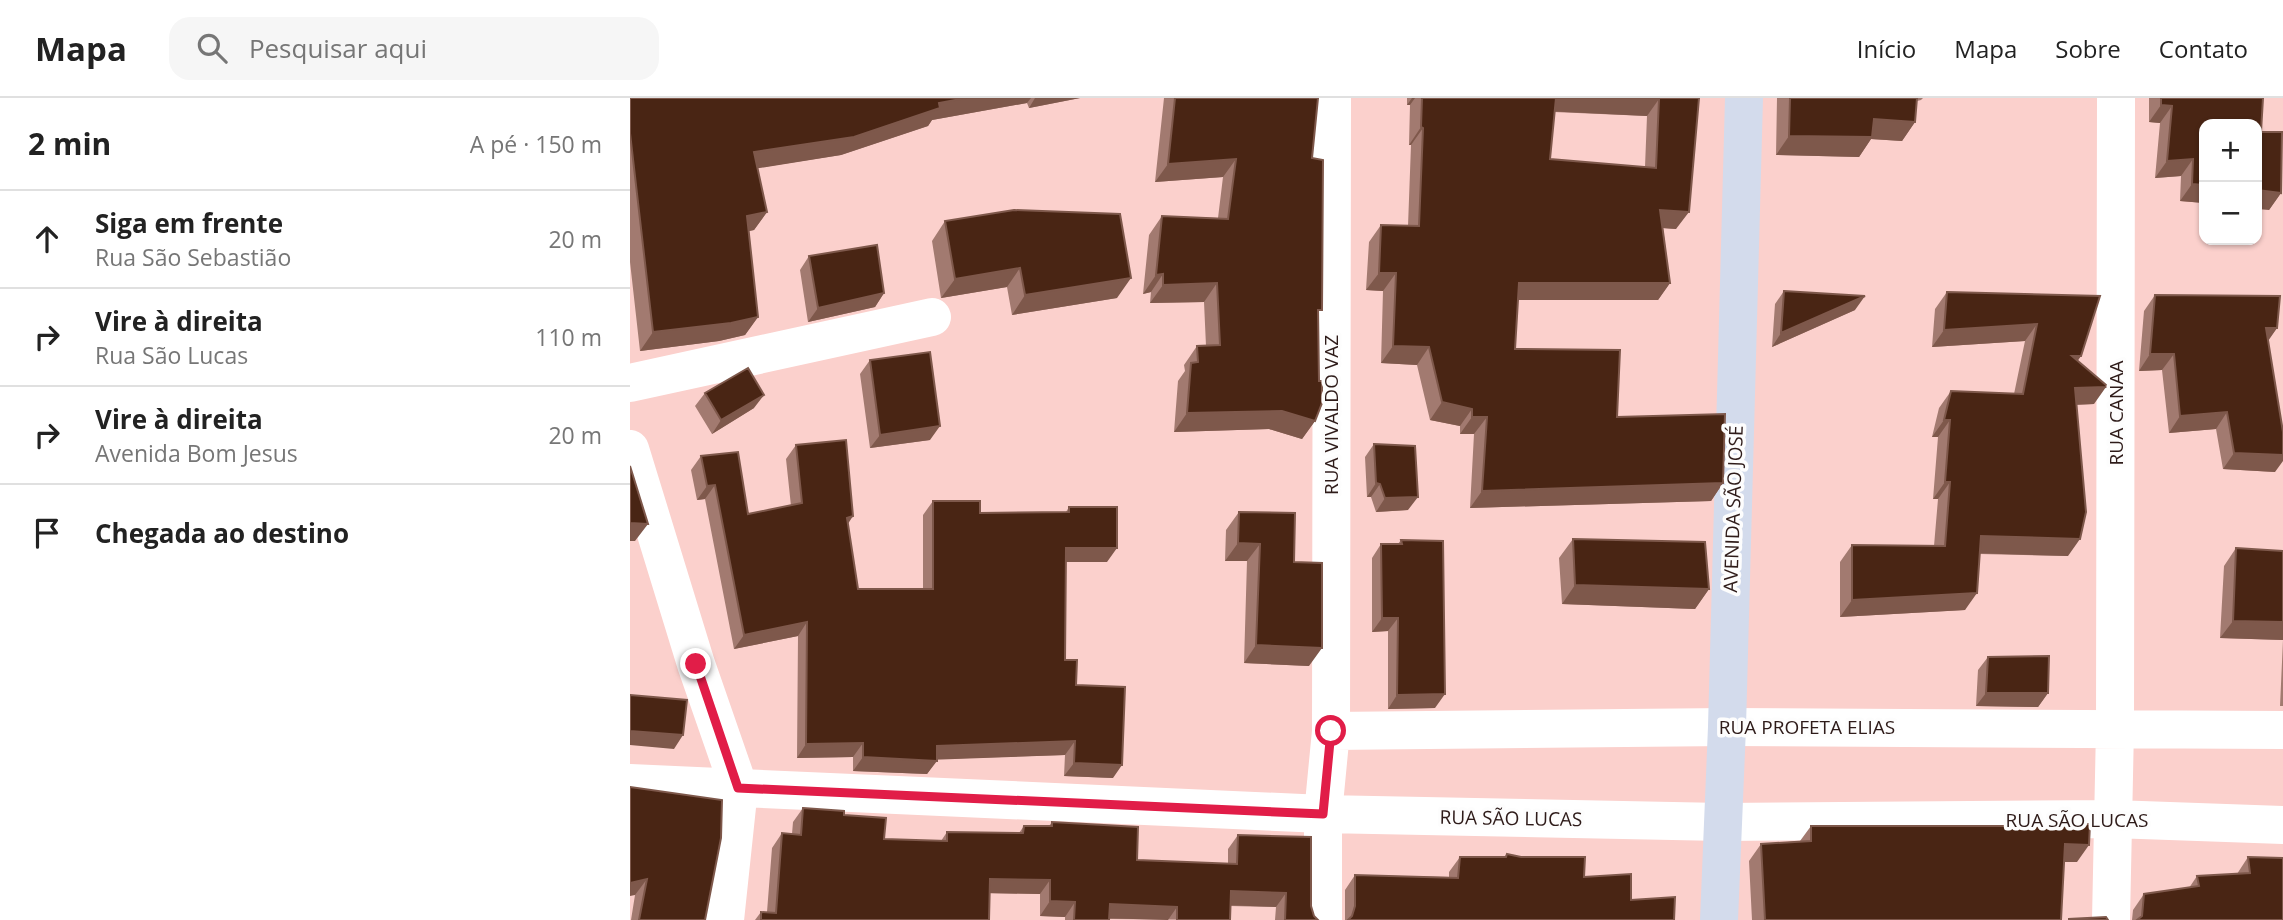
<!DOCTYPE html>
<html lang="pt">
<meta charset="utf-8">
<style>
body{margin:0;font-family:"Open Sans",sans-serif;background:#f6f6f6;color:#222}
.controls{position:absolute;right:21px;top:21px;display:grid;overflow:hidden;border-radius:14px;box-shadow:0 2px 5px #0004}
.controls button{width:63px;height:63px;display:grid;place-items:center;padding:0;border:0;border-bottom:2px solid #e0e0e0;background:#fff;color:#222;font:35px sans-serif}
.stop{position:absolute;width:21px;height:21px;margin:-16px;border:5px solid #e11d48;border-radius:50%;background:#fff}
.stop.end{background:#e11d48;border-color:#fff;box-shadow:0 2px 7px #0008}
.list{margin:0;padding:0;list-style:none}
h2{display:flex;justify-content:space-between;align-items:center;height:91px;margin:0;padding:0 28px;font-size:30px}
h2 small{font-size:23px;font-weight:400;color:#767676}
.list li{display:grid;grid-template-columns:46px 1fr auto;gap:21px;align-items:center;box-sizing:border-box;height:98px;padding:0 28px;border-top:2px solid #e0e0e0}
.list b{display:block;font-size:26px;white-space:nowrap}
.list p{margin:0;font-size:23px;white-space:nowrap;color:#767676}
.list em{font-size:23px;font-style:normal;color:#767676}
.icon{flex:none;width:38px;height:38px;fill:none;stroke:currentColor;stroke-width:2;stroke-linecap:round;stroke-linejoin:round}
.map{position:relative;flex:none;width:1653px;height:822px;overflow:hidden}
header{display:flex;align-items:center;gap:42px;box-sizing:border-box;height:98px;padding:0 35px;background:#fff;border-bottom:2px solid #e0e0e0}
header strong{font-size:33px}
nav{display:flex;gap:38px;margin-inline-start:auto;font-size:24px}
.search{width:490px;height:63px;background:#f6f6f6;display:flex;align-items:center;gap:18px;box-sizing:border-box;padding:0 24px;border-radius:21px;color:#767676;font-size:26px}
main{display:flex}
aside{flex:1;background:#fff}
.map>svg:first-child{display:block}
</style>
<header>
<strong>Mapa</strong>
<div class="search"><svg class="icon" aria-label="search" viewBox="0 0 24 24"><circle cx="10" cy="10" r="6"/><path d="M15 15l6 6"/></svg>Pesquisar aqui</div>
<nav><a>Início</a><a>Mapa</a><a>Sobre</a><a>Contato</a></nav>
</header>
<main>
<aside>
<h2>2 min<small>A pé · 150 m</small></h2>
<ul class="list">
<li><svg class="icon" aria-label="ahead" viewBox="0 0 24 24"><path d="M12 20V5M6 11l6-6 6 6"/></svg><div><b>Siga em frente</b><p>Rua São Sebastião</p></div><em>20 m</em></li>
<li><svg class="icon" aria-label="right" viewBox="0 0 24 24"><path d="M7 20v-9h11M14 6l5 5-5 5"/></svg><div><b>Vire à direita</b><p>Rua São Lucas</p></div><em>110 m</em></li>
<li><svg class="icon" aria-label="right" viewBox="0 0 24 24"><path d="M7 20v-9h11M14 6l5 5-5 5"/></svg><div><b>Vire à direita</b><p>Avenida Bom Jesus</p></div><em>20 m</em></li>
<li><svg class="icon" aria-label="arrive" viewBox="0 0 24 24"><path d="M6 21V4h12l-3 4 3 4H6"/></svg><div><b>Chegada ao destino</b></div></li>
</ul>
</aside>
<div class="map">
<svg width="1653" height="822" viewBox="0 0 1653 822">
<rect width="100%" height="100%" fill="#fbd0cc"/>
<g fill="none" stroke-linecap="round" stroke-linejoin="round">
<path stroke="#fff" stroke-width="38" d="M0,285L302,219
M0,351L66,566L109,690L95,822
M701,633L1097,629L1653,632
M0,685L693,716L1092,724L1483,721L1653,727
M693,822V716L701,633L702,0
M1481,822L1485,630L1486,0"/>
<path stroke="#d3dbec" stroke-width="38" d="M1089,822L1097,629L1114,0"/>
</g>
<path fill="#a27a70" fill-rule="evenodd" d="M0,0H450L399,10L397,5L302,22L298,28L211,57L127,70L137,114L124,132L119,133L128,219L115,237L89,243L10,253L0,164Z
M534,0H688L682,60L688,217L685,323L672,341L639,331L544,334L548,283L555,273L554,267L567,248H576L574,204L520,205L521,194L513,196L519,137L532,118L588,120L593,79L525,84Z
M777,0H1069L1046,131L1033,130L1040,185L1028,202H888L885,251L987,319L1093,385L1081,403L840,410L844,336H830V328L800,322L787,267L751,265L753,193L736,192L739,144L751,127L778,128L781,47H779L780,7H777ZM924,14L1017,18L1015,69L920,61Z
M1147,0H1293L1291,2L1287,3L1285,24L1272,43L1241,41L1229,59L1146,57Z
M1519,0H1633L1631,34L1651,95L1639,112L1574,26V105L1550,103L1551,78L1525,80L1530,25L1519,24Z
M315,123L487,200L382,217L377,189L311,200L302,143Z
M179,158L254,195L245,209L178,224L170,172Z
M1154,193L1225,212L1142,249L1145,206Z
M1317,194L1470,198L1451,258L1447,263L1464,306L1447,307L1438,458L1350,456L1335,512L1210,519V464L1222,447L1304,448L1308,401H1303L1308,339H1302L1309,310L1321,293L1384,296L1395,243L1302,249L1305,211Z
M1525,197L1647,230L1638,242L1645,374L1593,371L1586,331L1539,335L1532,272L1509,273L1514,213Z
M240,262L300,342L240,350L230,276Z
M75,295L124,310L82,336L65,308Z
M744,346L778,412L746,414L741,399H737L735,359Z
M166,347L218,426L228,491H293V417L303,403L350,415L436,414L439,409L477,464H436L435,562L483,680L434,678L435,657L307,661L297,676L223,673V659L167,660L168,538L104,551L75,401L67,402L61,372L71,358L118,416L161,408L156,361Z
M609,414L664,464L679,568L614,565L617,463H595L596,432Z
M943,441L1079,491L1065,511L932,506L929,460Z
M771,442L805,610L758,611V533L742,534V460L751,446H768Z
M1606,450L1653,453V608H1650L1653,542L1590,540L1594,468Z
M1358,559L1418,595L1408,609L1346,608L1348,572Z
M0,689L75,822H1L5,797Z
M173,710L214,717L254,741L311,743L317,734L389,735L394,728H419L422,724L507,762L598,766V751L608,737L681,808L684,818L688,822H645L646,809L600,808V822L479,821V822H435V819L410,818V796L359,795V822H125L131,814H137L142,750L152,735L162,736L163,724Z
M1433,726L1447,764H1434L1431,822H1122L1119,763L1131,746L1170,743L1181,728H1432Z
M877,756L954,779L1044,822H715V792L725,777L819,779V774L830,759H874Z
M1618,759L1653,822H1502L1503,812L1514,796L1559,790L1567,778L1607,776Z"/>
<path fill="#7e584b" d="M336,0H401L397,5L302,22L298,28L211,57L111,73L124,54L309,5Z
M405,0H450L399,10Z
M782,0H785L780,7H777Z
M923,0H1016L1029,1L1017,18L914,13Z
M1531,7L1542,8L1530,25L1519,24Z
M1244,21L1285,24L1272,43L1241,41L1229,59L1146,57L1159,38Z
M791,29L793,30L781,47H779Z
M606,61L593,79L525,84L538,66Z
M1563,61L1551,78L1525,80L1537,63Z
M1562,86L1574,87V105L1550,103Z
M1627,92L1651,95L1639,112L1627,111Z
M1030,112L1059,114L1046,131L1018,129Z
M137,114L124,132L104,136L117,118Z
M390,170L377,189L311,200L325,181Z
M749,175H766L753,193L736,192Z
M533,176L521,194L513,196L526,177Z
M501,180L487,200L382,217L395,197Z
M587,185L574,204L520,205L533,187Z
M889,185H1040L1028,202H877Z
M254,195L245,209L178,224L188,210Z
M1235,198L1225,212L1142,249L1151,235Z
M128,219L115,237L89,243L10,253L23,234Z
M1407,226L1395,243L1302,249L1314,232Z
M1636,230H1647L1636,246Z
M763,248L799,249L787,267L751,265Z
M1520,256H1544L1532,272L1509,273Z
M1442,258H1451L1439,275Z
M1476,289L1464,306L1433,307L1445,290Z
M134,297L124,310L82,336L91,322Z
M812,304L842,311L830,328L800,322Z
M652,313L685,323L672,341L639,331L544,334L557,315Z
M1597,314L1586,331L1539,335L1550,318Z
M842,319H857L844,336H830Z
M1314,322H1320L1308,339H1302Z
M310,328L300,342L240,350L250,337Z
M1604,355L1653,357V363L1645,374L1593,371Z
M1315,384H1320L1308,401H1303Z
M746,385L750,386L741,399H737Z
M1093,385L1081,403L840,410L852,393Z
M85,387L75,401L67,402L77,388Z
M788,399L778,412L746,414L755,400Z
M223,418L214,432L217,420Z
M0,425L18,426L5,443H0Z
M1351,438L1450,441L1438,458L1339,455Z
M608,445L630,446L617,463H595Z
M436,450H487L477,464H426Z
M945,487L1079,491L1065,511L932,506Z
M1347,495L1335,512L1210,519L1222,502Z
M752,520H768L758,533L742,534Z
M1603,523L1653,524V542L1590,540Z
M177,524L168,538L104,551L114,537Z
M626,547L692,550L679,568L614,565Z
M1356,595H1418L1408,609L1346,608Z
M815,596L805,610L758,611L767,597Z
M0,633L53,637L44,651L0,647Z
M445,643L435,657L297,662L307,648Z
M233,645L223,659L167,660L176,646Z
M233,659L307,663L297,676L223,673Z
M444,665L492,667L483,680L434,678Z
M1435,746L1459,747L1447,764H1423Z
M17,781L5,797L0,798V785Z
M360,781L420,782L410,796L350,795Z
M601,793L656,795L646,809L591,807Z
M420,803L445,804L435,819L410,818Z
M480,806L547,809L538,822L469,820Z"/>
<path fill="#492514" stroke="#7e584b" stroke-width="2" d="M0,0H336L309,5L310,10L224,39L124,54L137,114L117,118L128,219L101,225L23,234L0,35Z
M545,0H688L682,60L693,62L692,212H688L689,283H692V305L685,323L652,313L557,315L561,265L568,264L567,248L590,247L587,185L533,187V176L526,177L532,118L598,121L606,61L538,66Z
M792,0H926L920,61L1026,70L1029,1L1016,0H1069L1059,114L1030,112L1040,185H889L885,251L990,252L987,319L1095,316L1093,385L852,393L857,319H842V311L812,304L799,249L763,248L766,175H749L751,127L789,128L793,30L791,29Z
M1160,0H1287L1285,24L1244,21L1242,39L1159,38Z
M1531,0H1633L1631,34H1652L1651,95L1627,92V26H1574V87L1562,86L1563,61L1537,63L1542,8L1531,7Z
M384,112L490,116L501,180L395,197L390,170L325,181L315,123Z
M247,147L254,195L188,210L179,158Z
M1154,193L1235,198L1151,235Z
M1317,194L1470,198L1451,258H1442L1476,287V289L1445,290L1456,414L1450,441L1351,438L1347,495L1222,502V447L1315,448L1320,384H1315L1320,322H1314L1321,293L1393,296L1407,226L1314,232Z
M1525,197L1650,198L1647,230H1636L1653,334V357L1604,355L1597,314L1550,318L1544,256H1520Z
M300,254L310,328L250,337L240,262Z
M118,270L134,297L91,322L75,295Z
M216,342L223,418L217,420L228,491H303V403H350V415L439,414V409H487V450H436L435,562H447L446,587L495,589L492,667L444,665L445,643L307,648V663L233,659V645L176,646L177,524L114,537L85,387L77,388L71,358L108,354L118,416L172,405L166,347Z
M744,346L785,348L788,399L755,400L750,386L746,385Z
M0,368L18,426L0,425Z
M609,414L665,415L664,464L692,465V550L626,547L630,446L608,445Z
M943,441L1075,444L1079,491L945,487Z
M771,442L813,443L815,596L767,597L768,520H752L751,446H772Z
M1606,450L1653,453V524L1603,523Z
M1419,558L1418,595H1356L1358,559Z
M0,597L57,602L53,637L0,633Z
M0,689L92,702L91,740L75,822H9L17,781L0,785Z
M173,710L214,713V717L256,720L254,741L317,743V734L393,735L394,728H422V724L508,729L507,762L607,766L608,737L681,739V808L684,818L688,822H655L656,795L601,793L600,822H547V809L480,806L479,822H444L445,804L420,803V782L360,781L359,822H131V814L146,815L152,735L171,737Z
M1433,726H1460L1459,747L1435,746L1431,822H1135L1131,746L1181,743V728H1433Z
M877,756L891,759H955L954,779L1001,776V802L1045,799L1044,822H718L722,818L725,808V777L828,780L830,759H876Z
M1618,759L1653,760V822H1507L1512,818L1514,796L1569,788L1567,778L1620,775Z
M1476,819L1478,822H1439V821Z"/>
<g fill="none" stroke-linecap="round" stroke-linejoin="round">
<path stroke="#e11d48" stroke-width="9" d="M66,566L108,690L693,716L701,633"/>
</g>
<g text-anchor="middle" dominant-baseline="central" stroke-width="7" stroke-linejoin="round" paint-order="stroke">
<g font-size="19" fill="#2e1b19" stroke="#fdfdfd">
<text transform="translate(1486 315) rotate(-90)">RUA CANAA</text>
<text transform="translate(701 317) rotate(-90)">RUA VIVALDO VAZ</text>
<text transform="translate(1103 411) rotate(-88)">AVENIDA SÃO JOSÉ</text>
<text x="1177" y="629">RUA PROFETA ELIAS</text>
<text transform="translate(881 720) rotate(1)">RUA SÃO LUCAS</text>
<text x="1447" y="722">RUA SÃO LUCAS</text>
</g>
</g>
</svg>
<div class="controls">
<button>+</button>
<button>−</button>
</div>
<div class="stop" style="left:701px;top:633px"></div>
<div class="stop end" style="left:66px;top:566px"></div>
</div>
</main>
